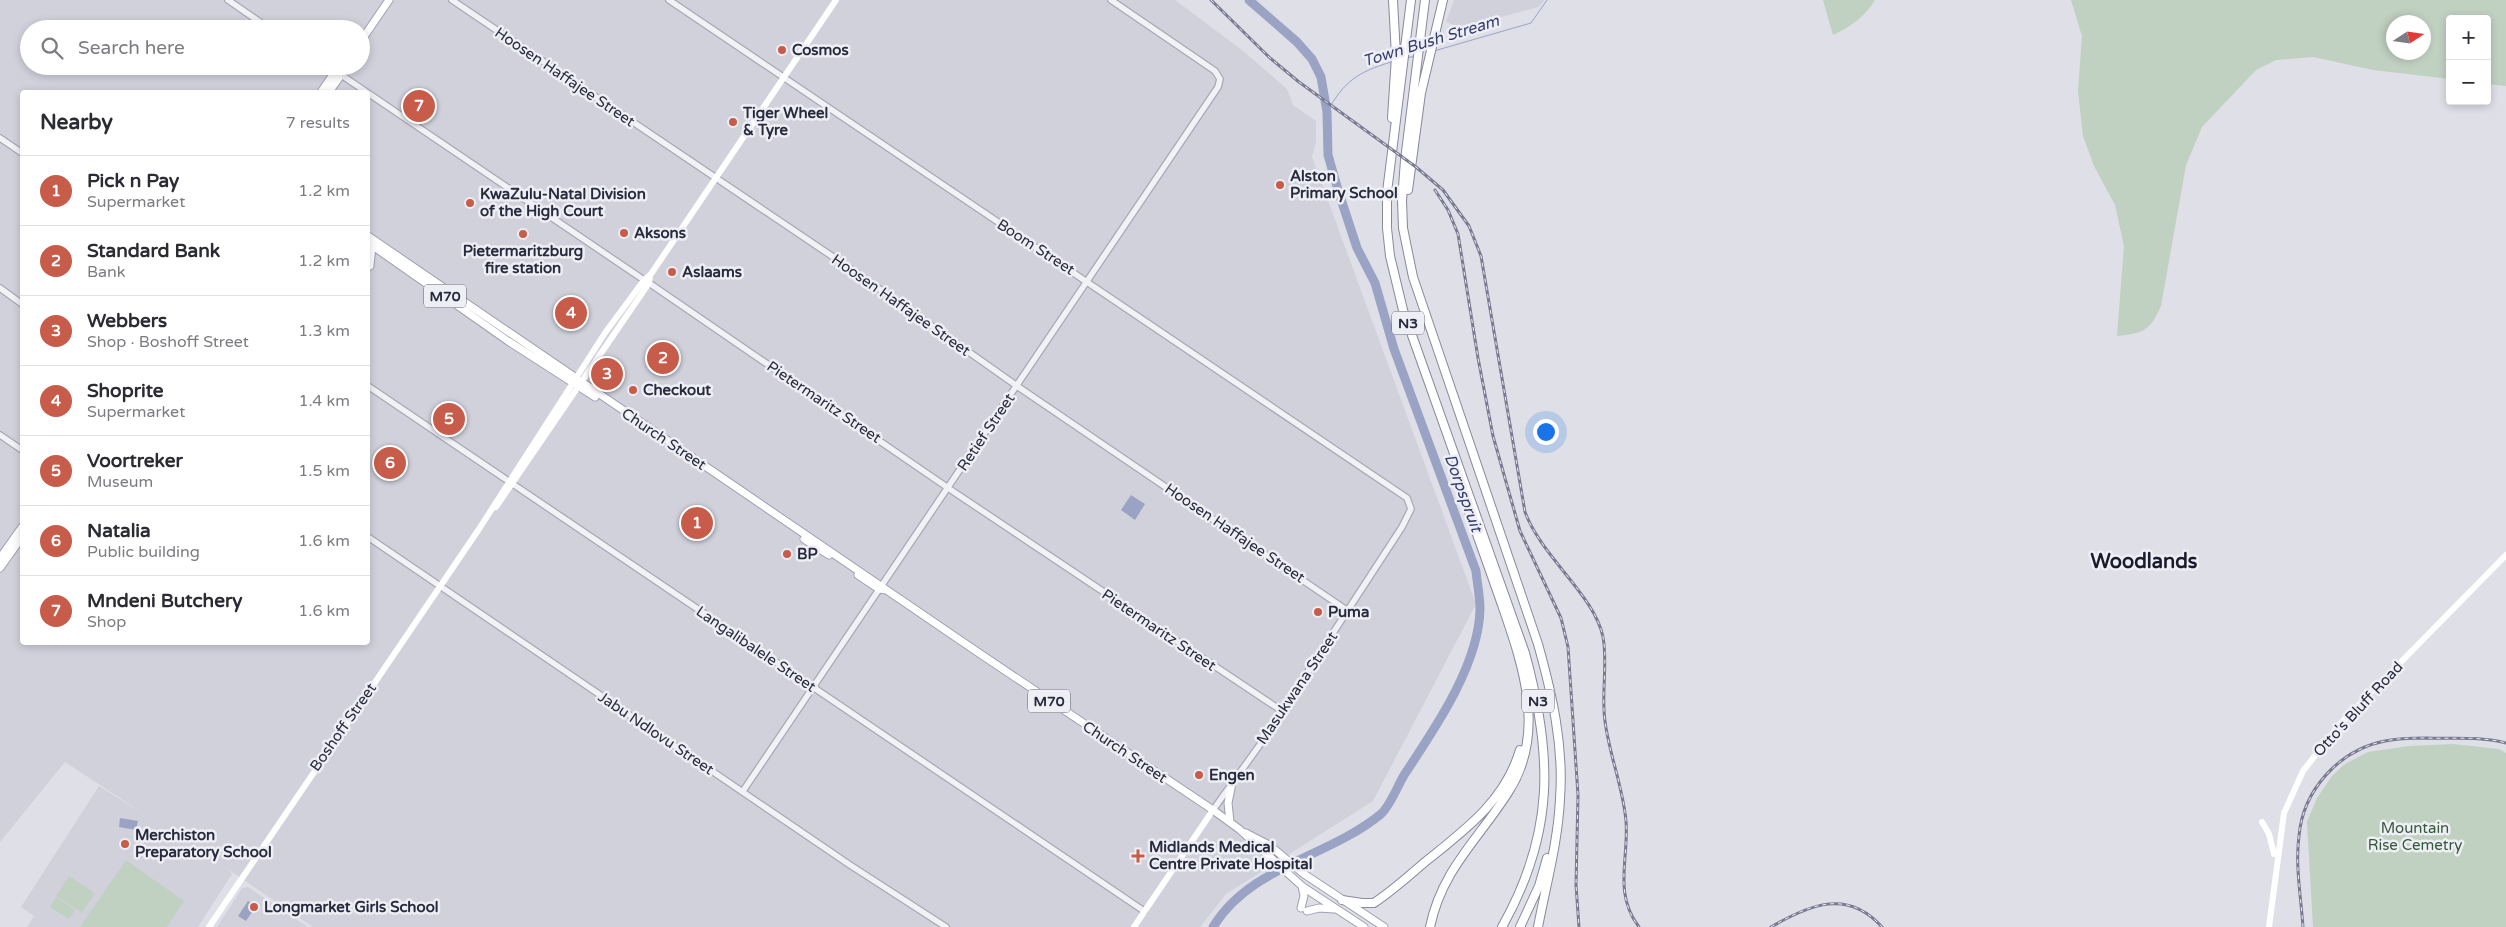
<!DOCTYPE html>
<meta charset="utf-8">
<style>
body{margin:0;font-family:"Varela Round",sans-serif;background:#f2f2f3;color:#2b2b33}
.controls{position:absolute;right:15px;top:15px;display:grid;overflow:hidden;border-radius:5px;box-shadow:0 2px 8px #0003}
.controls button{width:45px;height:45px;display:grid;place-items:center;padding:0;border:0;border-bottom:1px solid #e1e1e2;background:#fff;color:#2b2b33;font:25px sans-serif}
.compass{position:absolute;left:2386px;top:15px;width:45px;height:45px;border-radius:50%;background:#fff;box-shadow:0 2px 8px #0003;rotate:78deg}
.you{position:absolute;left:1545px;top:431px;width:18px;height:18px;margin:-12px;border:4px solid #fff;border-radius:50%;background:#1a73e8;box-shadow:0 0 0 8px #1a73e833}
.badge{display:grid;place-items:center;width:32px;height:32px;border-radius:50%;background:#c65c49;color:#fff;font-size:16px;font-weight:700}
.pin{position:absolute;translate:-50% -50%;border:2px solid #fff;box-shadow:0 1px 5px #0006}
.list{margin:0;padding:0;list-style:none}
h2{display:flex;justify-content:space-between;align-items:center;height:65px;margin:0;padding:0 20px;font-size:21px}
h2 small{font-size:16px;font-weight:400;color:#7c7c81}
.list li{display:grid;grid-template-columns:32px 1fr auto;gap:15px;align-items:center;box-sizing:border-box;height:70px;padding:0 20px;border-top:1px solid #e1e1e2}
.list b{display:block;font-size:19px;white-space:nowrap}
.list p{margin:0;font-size:16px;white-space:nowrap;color:#7c7c81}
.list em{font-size:16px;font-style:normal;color:#7c7c81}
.icon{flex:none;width:28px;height:28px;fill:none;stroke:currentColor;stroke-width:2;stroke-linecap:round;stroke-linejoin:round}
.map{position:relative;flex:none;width:2506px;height:927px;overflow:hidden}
.search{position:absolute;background:#fff;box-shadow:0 2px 8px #0003;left:20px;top:20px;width:350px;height:55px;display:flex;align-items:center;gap:12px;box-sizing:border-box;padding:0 18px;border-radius:28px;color:#7c7c81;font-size:19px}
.panel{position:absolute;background:#fff;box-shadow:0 2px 8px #0003;left:20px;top:90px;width:350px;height:555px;border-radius:5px}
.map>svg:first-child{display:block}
</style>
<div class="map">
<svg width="2506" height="927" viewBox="0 0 2506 927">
<rect width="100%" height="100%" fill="#dedfe7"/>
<path fill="#d1d1dc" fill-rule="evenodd" d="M0,0H1175L1243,51L1287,89L1293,105L1316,121V142L1312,157L1476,604L1373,801L1226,894L1200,927H313L229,870L232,874L198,927H27L34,916L21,907L99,786L152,819L65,762L0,842ZM29,29H361V66H29ZM22,92H368V642H22Z
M1454,0H1545L1538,7L1462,28L1446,22Z
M248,887L308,927H217L242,888Z"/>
<path fill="#c0d0c1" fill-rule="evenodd" d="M1823,0H1875C1867,15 1849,28 1833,35Z
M2071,0H2506V86L2487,84V19H2450V79L2373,70L2313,57L2276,60L2256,70L2202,127L2186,165L2161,306C2150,331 2144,333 2117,336L2124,246L2115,205L2094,166L2083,136L2078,91L2082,36ZM2394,22H2424V52H2394Z
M2453,744L2499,749L2506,753V927H2313L2307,822L2317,798L2332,776L2345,764L2368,752L2409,746Z
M126,860L184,901L167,927H80Z
M69,876L95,893L82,913L56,896Z
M56,897L75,910L69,919L50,907Z"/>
<path fill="#9ba3c5" d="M1131,495L1145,504L1135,520L1121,510Z
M120,818L138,821L136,830L119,827Z
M248,901L256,906L246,921L238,916Z"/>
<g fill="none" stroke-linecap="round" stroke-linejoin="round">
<path stroke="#9ba3c5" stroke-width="1" d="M1434,51L1531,23L1547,0
M1407,58L1415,56
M1327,112C1344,81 1358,72 1391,62"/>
<path stroke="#9ba3c5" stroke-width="9" d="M1213,927C1250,866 1329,857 1381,814C1391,805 1398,784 1406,772C1436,727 1479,664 1480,609C1480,596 1477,583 1476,571L1394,349L1375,283L1357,248L1338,190L1328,155L1327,112L1321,77L1312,59L1297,42L1249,0"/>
<defs>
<path id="tertiary" d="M228,0L270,29
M452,0L851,269L1017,386L1348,611
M669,0L1407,498L1411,509L1402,527L1264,739L1213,810
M328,66L644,280
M0,138L22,153
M649,283L954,492L1282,711
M0,288L22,304
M368,386L1144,911
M0,435L22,450
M368,537L850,865L946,927
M743,791L1218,87L1220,79L1215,71L1111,0"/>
<path id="primary" d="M361,41L389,0
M321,92L332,76L344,66
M329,92L339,78L338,73
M368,236L976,651L1213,810L1239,829L1303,887L1364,927
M370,244L508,341L595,397
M370,266L372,245
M804,539L829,555
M0,558L22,527
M0,568L22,537
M858,575L879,589L886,590
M1230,822L1228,803L1232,783
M1246,833L1269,845L1304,874L1384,927
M1301,908L1304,896L1302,886
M1307,911L1319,908L1334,909"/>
<path id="motorway" d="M1411,0L1387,192V228L1390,256L1403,310L1525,653C1553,755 1555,833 1502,927
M1425,0L1405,160L1402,201L1403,228L1413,277L1538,644C1552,694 1564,745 1560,799C1558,842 1546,885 1538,927
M1392,118L1396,56L1393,0
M1408,190L1421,93L1443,0
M1342,900L1362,903H1374C1392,891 1409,876 1425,862C1465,830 1505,801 1520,750
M1430,927C1442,869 1479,839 1509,791C1547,731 1522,663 1501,602C1490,571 1479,540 1468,509L1467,499
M1520,927L1539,886L1547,858"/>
</defs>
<use href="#tertiary" stroke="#a7a9b4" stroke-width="8"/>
<use href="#primary" stroke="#9ea0b2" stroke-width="9"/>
<use href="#motorway" stroke="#87899d" stroke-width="10"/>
<use href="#tertiary" stroke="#f1f1f6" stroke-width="5.5"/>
<path stroke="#fff" stroke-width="6" d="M496,507L649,283L650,276
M2262,822L2269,834L2274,854
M209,927L479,529L605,333L644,280L651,274L836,0
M1134,927L1213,810
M2269,927L2284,813L2303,771L2339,725L2506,555"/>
<use href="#primary" stroke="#fff" stroke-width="7"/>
<use href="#motorway" stroke="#fff" stroke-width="8"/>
<defs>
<path id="rail" d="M1211,0L1270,58L1299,82L1416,167L1443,190L1469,226L1481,256L1525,512C1541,556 1595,596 1603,637C1608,664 1601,693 1605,721C1609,754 1623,787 1626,821C1629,859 1613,893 1639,927
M1435,190L1448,210L1458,234L1478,358L1493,436L1520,531L1561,618L1568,647L1578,795L1576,885L1579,927
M1771,927C1809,905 1847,888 1882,927
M2303,927C2301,897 2295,865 2299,836C2303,790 2339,750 2385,741C2399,738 2412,738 2426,738C2453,739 2481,736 2506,743"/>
</defs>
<use href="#rail" stroke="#797a90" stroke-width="3"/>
<use href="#rail" stroke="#eeeef5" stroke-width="1" stroke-dasharray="4" stroke-linecap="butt"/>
</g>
<g fill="#c65c49" stroke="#eeeef5" stroke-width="2">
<circle cx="782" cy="50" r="5"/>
<circle cx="733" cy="122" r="5"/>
<circle cx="1280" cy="185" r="5"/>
<circle cx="470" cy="203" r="5"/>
<circle cx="624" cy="233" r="5"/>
<circle cx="523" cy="234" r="5"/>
<circle cx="672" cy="272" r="5"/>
<circle cx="633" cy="390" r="5"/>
<circle cx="787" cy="554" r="5"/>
<circle cx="1318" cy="612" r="5"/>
<circle cx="1199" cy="775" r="5"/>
<circle cx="125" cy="844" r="5"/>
<path d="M1135.5 848.5h5v5h5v5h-5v5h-5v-5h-5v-5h5z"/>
<circle cx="254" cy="907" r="5"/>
</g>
<g text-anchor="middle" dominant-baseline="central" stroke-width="5" stroke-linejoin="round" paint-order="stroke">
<g fill="#eeeef5" stroke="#636574" stroke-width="1">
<rect x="424" y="284.5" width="42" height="23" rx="4"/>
<rect x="1392" y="311.5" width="32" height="23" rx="4"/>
<rect x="1028" y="689.5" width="42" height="23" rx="4"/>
<rect x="1522" y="689.5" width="32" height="23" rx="4"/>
</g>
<g font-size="14" font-weight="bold" fill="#282a3d">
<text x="445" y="296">M70</text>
<text x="1408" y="323">N3</text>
<text x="1049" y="701">M70</text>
<text x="1538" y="701">N3</text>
</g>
<g font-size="15" font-weight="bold" fill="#282a3d" stroke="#eeeef5" text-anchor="start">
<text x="792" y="50">Cosmos</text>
<text x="743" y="113">Tiger Wheel<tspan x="743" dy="17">&amp; Tyre</tspan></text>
<text x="1290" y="176">Alston<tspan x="1290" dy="17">Primary School</tspan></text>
<text x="480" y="194">KwaZulu-Natal Division<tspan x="480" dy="17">of the High Court</tspan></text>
<text x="634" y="233">Aksons</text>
<text x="523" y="251" text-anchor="middle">Pietermaritzburg<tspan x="523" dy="17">fire station</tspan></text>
<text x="682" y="272">Aslaams</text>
<text x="643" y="390">Checkout</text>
<text x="797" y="554">BP</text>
<text x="1328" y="612">Puma</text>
<text x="1209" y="775">Engen</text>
<text x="135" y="835">Merchiston<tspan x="135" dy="17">Preparatory School</tspan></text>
<text x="1149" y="847">Midlands Medical<tspan x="1149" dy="17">Centre Private Hospital</tspan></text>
<text x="264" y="907">Longmarket Girls School</text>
</g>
<g font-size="15" fill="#282a3d" stroke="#eeeef5">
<text transform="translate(565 77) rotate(34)">Hoosen Haffajee Street</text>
<text transform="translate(1036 247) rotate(33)">Boom Street</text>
<text transform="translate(901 305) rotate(35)">Hoosen Haffajee Street</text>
<text transform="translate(824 402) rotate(34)">Pietermaritz Street</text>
<text transform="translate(986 432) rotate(-56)">Retief Street</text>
<text transform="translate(664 439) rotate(34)">Church Street</text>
<text transform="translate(1235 533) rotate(34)">Hoosen Haffajee Street</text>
<text transform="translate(1159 630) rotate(34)">Pietermaritz Street</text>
<text transform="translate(756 649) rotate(34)">Langalibalele Street</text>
<text transform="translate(1297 688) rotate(-56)">Masukwana Street</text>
<text transform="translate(2358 709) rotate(-47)">Otto's Bluff Road</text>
<text transform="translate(343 727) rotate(-55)">Boshoff Street</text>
<text transform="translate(656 733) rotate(34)">Jabu Ndlovu Street</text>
<text transform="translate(1125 752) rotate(34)">Church Street</text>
</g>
<g font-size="15" fill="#36583a" stroke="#eeeef5">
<text x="2415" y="828">Mountain<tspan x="2415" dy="17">Rise Cemetry</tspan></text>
</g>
<g font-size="16" font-style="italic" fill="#353d6e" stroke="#eeeef5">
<text transform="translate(1431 41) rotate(-17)">Town Bush Stream</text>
<text transform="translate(1463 493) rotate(70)">Dorpspruit</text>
</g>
<g font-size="20" font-weight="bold" fill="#1b1b2e" stroke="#eeeef5">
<text x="2144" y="562">Woodlands</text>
</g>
</g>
</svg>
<div class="controls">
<button>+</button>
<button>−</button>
</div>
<svg class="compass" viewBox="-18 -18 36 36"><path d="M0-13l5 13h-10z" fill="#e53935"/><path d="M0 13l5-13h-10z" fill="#7c7c81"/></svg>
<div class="you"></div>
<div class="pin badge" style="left:697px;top:523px">1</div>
<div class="pin badge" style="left:663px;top:358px">2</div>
<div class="pin badge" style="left:607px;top:374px">3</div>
<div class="pin badge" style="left:571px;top:313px">4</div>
<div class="pin badge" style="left:449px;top:419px">5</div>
<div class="pin badge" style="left:390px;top:463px">6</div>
<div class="pin badge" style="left:419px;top:106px">7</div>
<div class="search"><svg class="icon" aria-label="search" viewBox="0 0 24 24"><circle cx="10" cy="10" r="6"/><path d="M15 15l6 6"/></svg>Search here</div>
<section class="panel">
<h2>Nearby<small>7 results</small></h2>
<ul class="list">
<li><span class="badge">1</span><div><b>Pick n Pay</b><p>Supermarket</p></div><em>1.2 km</em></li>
<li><span class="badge">2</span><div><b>Standard Bank</b><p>Bank</p></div><em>1.2 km</em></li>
<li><span class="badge">3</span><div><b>Webbers</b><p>Shop · Boshoff Street</p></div><em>1.3 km</em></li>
<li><span class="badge">4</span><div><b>Shoprite</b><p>Supermarket</p></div><em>1.4 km</em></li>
<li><span class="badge">5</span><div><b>Voortreker</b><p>Museum</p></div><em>1.5 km</em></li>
<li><span class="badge">6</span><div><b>Natalia</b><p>Public building</p></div><em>1.6 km</em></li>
<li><span class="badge">7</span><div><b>Mndeni Butchery</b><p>Shop</p></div><em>1.6 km</em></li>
</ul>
</section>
</div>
